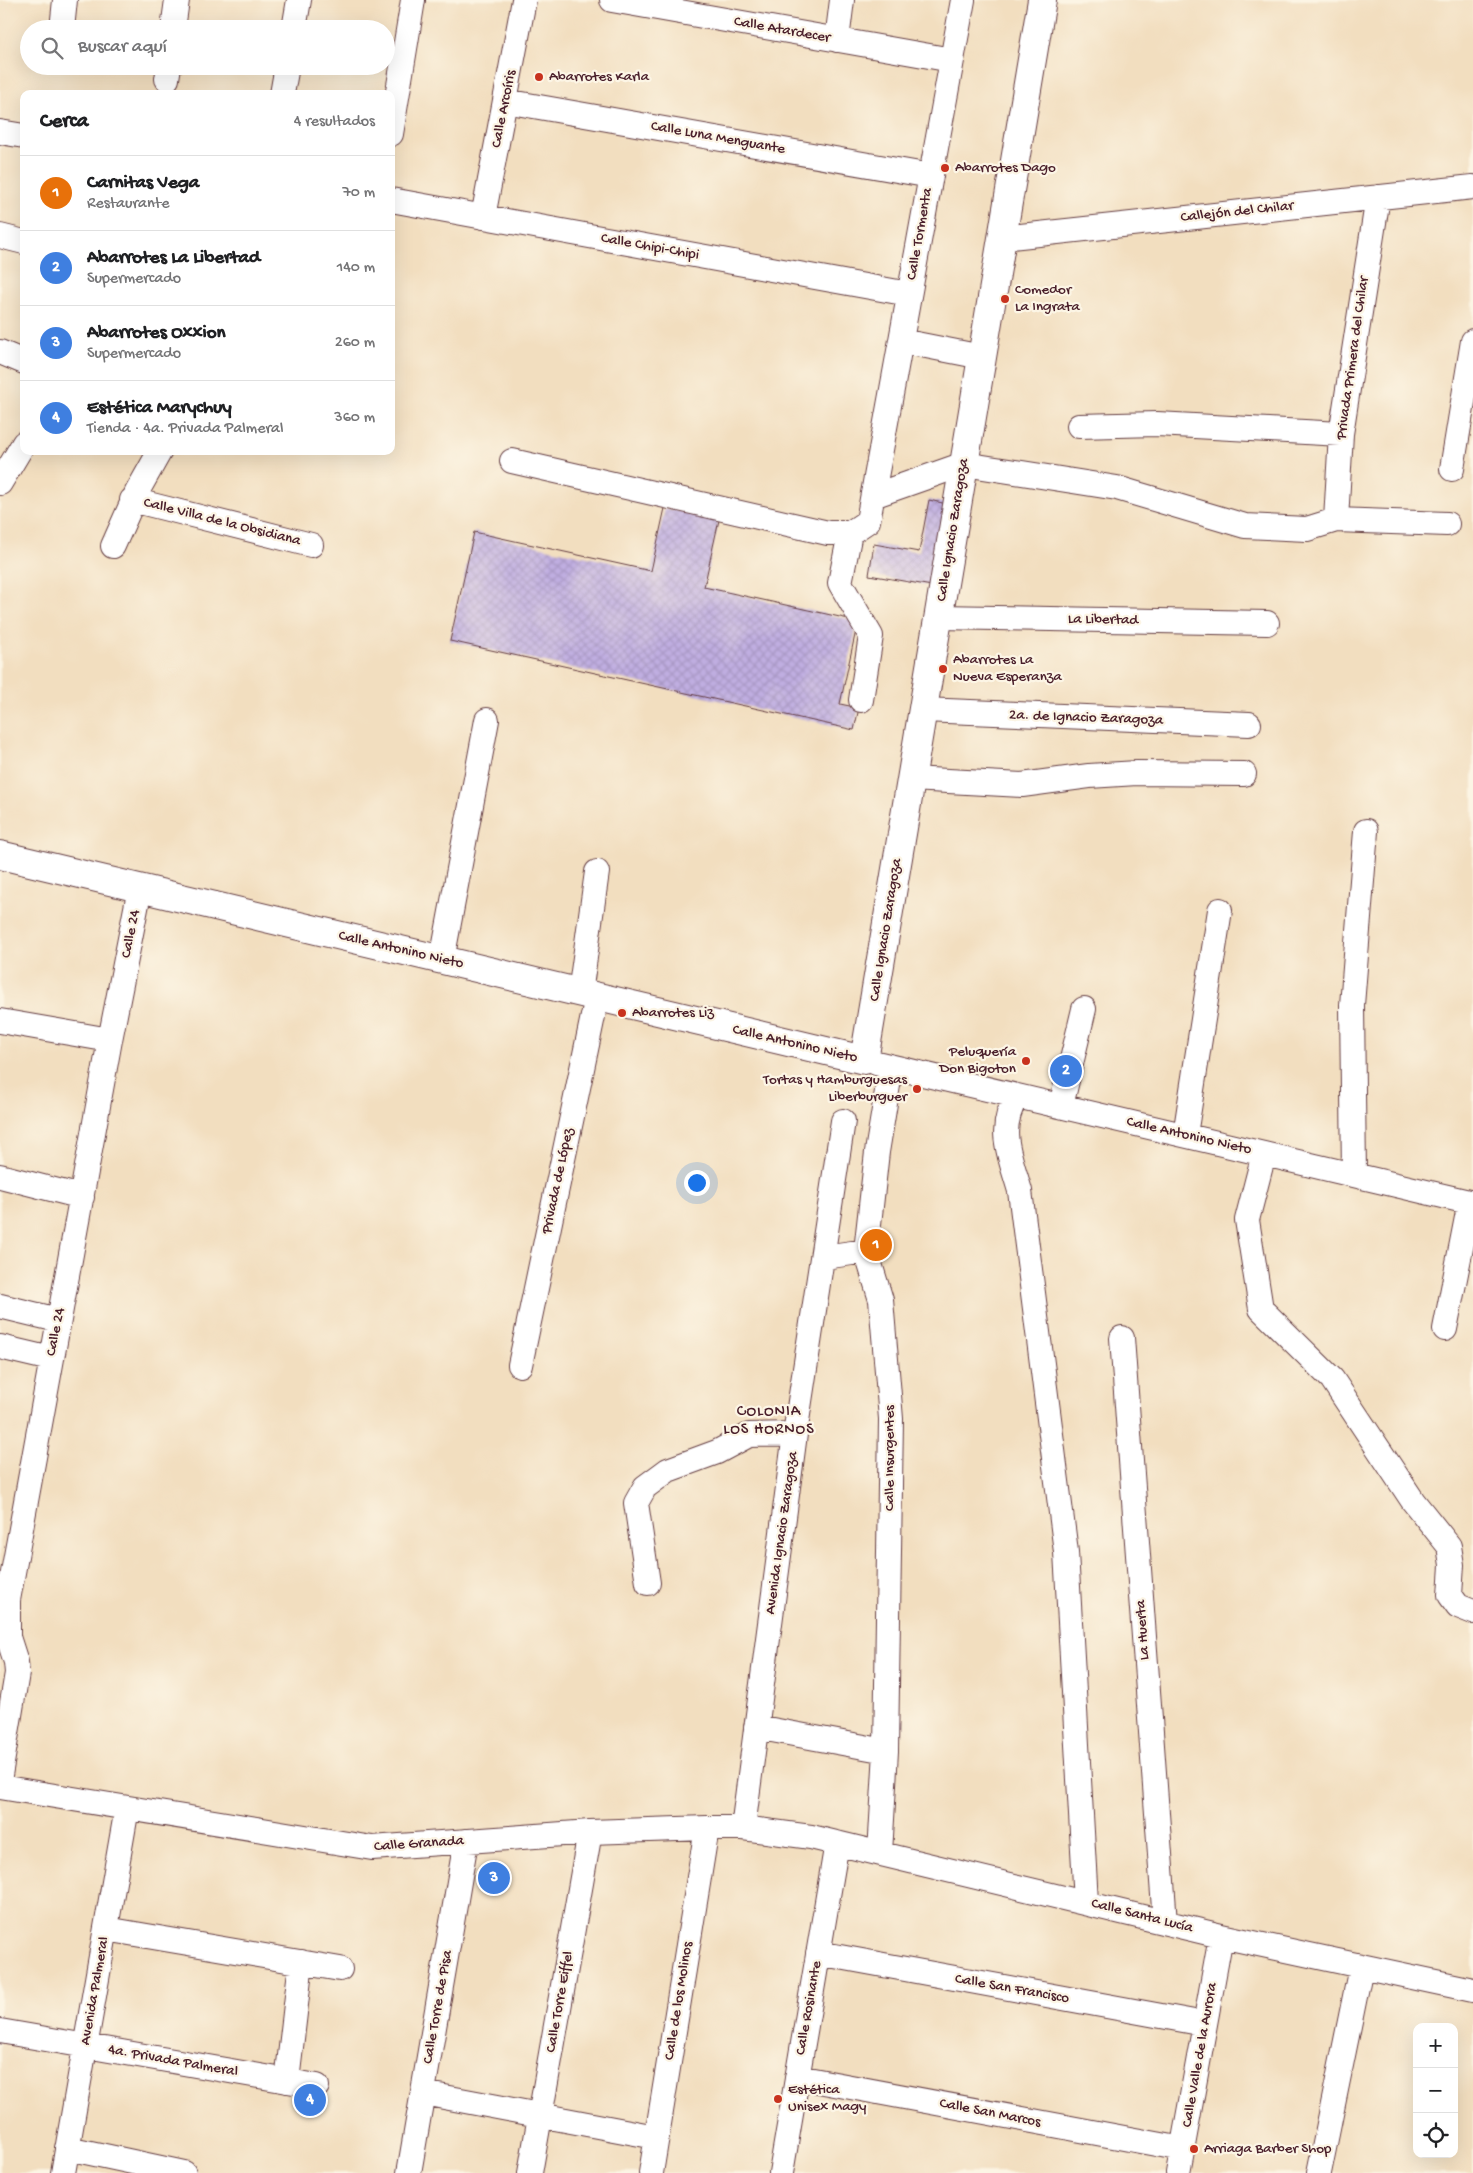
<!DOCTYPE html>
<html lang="es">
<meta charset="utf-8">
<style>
body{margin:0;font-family:"Gochi Hand",sans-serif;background:#f6f6f6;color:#202124}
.controls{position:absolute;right:15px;bottom:15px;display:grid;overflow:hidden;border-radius:10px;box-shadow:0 5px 20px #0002}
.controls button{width:45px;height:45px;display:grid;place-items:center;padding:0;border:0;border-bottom:1px solid #e0e0e0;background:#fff;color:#202124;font:25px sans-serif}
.you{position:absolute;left:696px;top:1182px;width:18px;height:18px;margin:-12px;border:4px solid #fff;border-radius:50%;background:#1a73e8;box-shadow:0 0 0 8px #1a73e833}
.badge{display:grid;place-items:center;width:32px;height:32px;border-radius:50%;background:#0f766e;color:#fff;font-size:16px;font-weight:700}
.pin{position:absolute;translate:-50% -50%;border:2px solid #fff;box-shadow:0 1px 5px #0006}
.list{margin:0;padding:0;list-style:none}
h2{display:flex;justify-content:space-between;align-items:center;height:65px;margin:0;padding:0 20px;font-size:21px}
h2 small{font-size:16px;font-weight:400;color:#757577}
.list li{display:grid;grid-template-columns:32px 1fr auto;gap:15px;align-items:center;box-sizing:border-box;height:75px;padding:0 20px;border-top:1px solid #e0e0e0}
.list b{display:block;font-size:19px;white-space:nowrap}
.list p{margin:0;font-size:16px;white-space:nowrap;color:#757577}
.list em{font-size:16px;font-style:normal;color:#757577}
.icon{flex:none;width:28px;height:28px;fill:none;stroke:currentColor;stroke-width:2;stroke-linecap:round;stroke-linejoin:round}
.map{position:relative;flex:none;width:1473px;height:2173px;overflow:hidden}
.search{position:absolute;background:#fff;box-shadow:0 5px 20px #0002;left:20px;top:20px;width:375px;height:55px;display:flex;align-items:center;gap:12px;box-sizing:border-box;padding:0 18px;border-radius:28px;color:#757577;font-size:19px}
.panel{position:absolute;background:#fff;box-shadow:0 5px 20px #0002;left:20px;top:90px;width:375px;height:365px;border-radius:10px}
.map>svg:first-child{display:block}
</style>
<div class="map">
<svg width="1473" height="2173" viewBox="0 0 1473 2173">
<defs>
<pattern id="building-cross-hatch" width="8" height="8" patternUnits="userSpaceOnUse" patternTransform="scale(1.25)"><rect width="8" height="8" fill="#c0aee1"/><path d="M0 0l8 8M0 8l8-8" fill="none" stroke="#a695c1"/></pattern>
</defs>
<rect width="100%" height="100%" fill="#fcf5e5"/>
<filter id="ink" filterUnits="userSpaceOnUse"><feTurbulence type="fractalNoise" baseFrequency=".02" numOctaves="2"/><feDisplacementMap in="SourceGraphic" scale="10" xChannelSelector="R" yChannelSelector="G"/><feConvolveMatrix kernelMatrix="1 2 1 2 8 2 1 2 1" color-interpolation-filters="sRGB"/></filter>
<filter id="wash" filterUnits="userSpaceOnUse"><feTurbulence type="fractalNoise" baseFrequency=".0096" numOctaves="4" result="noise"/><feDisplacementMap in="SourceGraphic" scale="20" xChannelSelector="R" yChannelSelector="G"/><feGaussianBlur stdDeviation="1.12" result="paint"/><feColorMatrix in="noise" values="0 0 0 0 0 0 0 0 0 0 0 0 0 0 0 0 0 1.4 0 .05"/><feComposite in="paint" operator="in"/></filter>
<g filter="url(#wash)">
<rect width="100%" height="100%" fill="#f2debf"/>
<g id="blocks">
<path fill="url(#building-cross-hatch)" d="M929,500L947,504L932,586L869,575L874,544L919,552Z
M665,508L719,520L704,587L858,621L840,704L859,708L854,730L450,641L474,532L651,571Z"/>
</g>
</g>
<g filter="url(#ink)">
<use href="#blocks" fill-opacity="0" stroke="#633c41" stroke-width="1"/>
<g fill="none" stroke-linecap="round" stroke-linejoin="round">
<defs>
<path id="minor" d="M612,0L952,60
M62,29L65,0
M173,29L177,0
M294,29L299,0
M837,40L842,0
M167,79L169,66
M282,94L287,66
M505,101L931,176
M0,132L24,136
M391,134L413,0
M391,200L909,294
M483,217L524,0
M0,236L24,242
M1002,238L1473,187
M901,341L982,357
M0,352L24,362
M1079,426L1157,424L1341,434
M512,461L828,533H850L868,521L963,0
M1452,469L1473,341
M0,483L24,443
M873,496L964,464L1117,488L1245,526L1307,529L1336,520L1447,524
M132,500L311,545
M1336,520L1341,434L1378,197
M850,533L840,583L871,636L861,700
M113,546L137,492L160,451
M939,617L1267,623
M923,710L1249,724
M911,779L1022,785L1089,776L1137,773L1244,774
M442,960L487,720
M580,993L597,872
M0,1021L110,1040
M876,1063L1473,1203
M1017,1096C996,1130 1010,1155 1020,1191L1066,1552L1086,1902
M1061,1106L1084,1009
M1185,1135L1220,910
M1264,1154L1247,1220L1261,1309L1332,1379L1413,1501L1449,1546L1452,1565L1450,1595L1458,1606L1473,1612
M1354,1175L1352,1005L1366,831
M0,1176L82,1197
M824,1257L866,1251
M0,1306L58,1320
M1445,1329L1470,1202
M1122,1338L1165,1922
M0,1347L51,1359
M520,1365L597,997
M648,1583L636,1503L645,1487L668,1470L717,1452L749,1435L795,1434
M756,1727L886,1751
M0,1775L17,1673L16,1662L8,1637V1600L110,1040L140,888
M0,1787L372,1848L590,1832L707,1828H743L811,1837L1221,1936L1473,1990
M743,1828L795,1434L843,1121
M880,1853L886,1751L891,1419L881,1300L866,1251L877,1152L891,1067
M106,1929L340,1969
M818,1953L1205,2024
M0,2031L317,2086
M797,2077L1183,2149
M287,2081L301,1962
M423,2093L656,2137
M67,2148L184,2173
M63,2173L127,1808
M409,2173L466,1841
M530,2173L590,1832
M651,2173L707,1828
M781,2173L837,1843
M1178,2173L1221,1936
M1319,2173L1361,1967"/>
<path id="major" d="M0,855L864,1060L1042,0"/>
</defs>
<use href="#minor" stroke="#633c41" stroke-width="26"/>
<use href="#major" stroke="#633c41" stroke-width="30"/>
<use href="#minor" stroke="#fff" stroke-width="24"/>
<use href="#major" stroke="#fff" stroke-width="28"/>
</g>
</g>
<g fill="#c8321e" stroke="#fcf5e5" stroke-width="2">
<circle cx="539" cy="77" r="5"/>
<circle cx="945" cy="168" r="5"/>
<circle cx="1005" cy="299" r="5"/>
<circle cx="943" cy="669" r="5"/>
<circle cx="622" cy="1013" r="5"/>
<circle cx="1026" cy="1061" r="5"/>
<circle cx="917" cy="1089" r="5"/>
<circle cx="778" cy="2099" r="5"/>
<circle cx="1194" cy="2149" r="5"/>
</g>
<g text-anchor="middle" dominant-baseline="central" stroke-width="4.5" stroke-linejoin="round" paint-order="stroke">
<g font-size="15" fill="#4a1f2b" stroke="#fcf5e5">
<text transform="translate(782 30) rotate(10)">Calle Atardecer</text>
<text transform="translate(504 109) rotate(-79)">Calle Arcoíris</text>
<text transform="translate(718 138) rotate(10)">Calle Luna Menguante</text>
<text transform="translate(1237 212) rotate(-6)">Callejón del Chilar</text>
<text transform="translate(920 234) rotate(-80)">Calle Tormenta</text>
<text transform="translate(650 247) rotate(10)">Calle Chipi-Chipi</text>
<text transform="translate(1353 358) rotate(-82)">Privada Primera del Chilar</text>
<text transform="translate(222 522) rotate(14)">Calle Villa de la Obsidiana</text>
<text transform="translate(953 530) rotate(-81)">Calle Ignacio Zaragoza</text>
<text transform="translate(1103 620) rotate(1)">La Libertad</text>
<text transform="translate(1086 718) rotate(2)">2a. de Ignacio Zaragoza</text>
<text transform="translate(886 930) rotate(-81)">Calle Ignacio Zaragoza</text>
<text transform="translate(131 934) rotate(-79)">Calle 24</text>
<text transform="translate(401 950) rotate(13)">Calle Antonino Nieto</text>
<text transform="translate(795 1044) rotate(13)">Calle Antonino Nieto</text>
<text transform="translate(1189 1136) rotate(13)">Calle Antonino Nieto</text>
<text transform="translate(558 1181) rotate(-78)">Privada de López</text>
<text transform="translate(56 1332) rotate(-79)">Calle 24</text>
<text transform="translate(890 1458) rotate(-90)">Calle Insurgentes</text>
<text transform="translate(782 1533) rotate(-82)">Avenida Ignacio Zaragoza</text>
<text transform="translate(1143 1630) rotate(-94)">La Huerta</text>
<text transform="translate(419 1844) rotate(-4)">Calle Granada</text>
<text transform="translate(1142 1916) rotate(14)">Calle Santa Lucía</text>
<text transform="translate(1012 1989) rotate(10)">Calle San Francisco</text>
<text transform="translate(95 1991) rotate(-80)">Avenida Palmeral</text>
<text transform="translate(679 2001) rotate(-81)">Calle de los Molinos</text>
<text transform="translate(560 2002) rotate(-80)">Calle Torre Eiffel</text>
<text transform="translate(438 2007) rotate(-80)">Calle Torre de Pisa</text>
<text transform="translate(809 2008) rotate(-80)">Calle Rosinante</text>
<text transform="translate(1200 2055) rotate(-80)">Calle Valle de la Aurora</text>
<text transform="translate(173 2061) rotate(10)">4a. Privada Palmeral</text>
<text transform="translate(990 2113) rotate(11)">Calle San Marcos</text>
</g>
<g font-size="15" fill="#4a1f2b" stroke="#fcf5e5" text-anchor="start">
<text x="549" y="77">Abarrotes Karla</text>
<text x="955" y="168">Abarrotes Dago</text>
<text x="1015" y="290">Comedor<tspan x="1015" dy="17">La Ingrata</tspan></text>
<text x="953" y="660">Abarrotes La<tspan x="953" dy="17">Nueva Esperanza</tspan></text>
<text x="632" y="1013">Abarrotes Liz</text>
<text x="1016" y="1052" text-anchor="end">Peluquería<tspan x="1016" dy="17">Don Bigoton</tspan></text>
<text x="907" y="1080" text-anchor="end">Tortas y Hamburguesas<tspan x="907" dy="17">Liberburguer</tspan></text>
<text x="788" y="2090">Estética<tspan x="788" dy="17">Unisex Magy</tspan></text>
<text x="1204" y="2149">Arriaga Barber Shop</text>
</g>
<g font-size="16" letter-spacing="1" fill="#4a1f2b" stroke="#fcf5e5">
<text x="769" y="1412">COLONIA<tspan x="769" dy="18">LOS HORNOS</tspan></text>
</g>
</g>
</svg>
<div class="controls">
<button>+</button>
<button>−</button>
<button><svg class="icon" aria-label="locate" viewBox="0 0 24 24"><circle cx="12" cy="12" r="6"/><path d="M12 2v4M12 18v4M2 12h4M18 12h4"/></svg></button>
</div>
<div class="you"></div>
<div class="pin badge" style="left:876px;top:1245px;background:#e8710a">1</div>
<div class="pin badge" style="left:1066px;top:1071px;background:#3f7fe0">2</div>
<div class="pin badge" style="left:494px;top:1878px;background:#3f7fe0">3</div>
<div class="pin badge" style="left:310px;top:2100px;background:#3f7fe0">4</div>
<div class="search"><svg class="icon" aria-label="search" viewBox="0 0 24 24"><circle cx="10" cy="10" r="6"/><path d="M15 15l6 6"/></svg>Buscar aquí</div>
<section class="panel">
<h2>Cerca<small>4 resultados</small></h2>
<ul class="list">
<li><span class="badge" style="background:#e8710a">1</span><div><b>Carnitas Vega</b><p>Restaurante</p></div><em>70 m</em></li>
<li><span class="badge" style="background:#3f7fe0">2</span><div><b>Abarrotes La Libertad</b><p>Supermercado</p></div><em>140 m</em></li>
<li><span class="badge" style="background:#3f7fe0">3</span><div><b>Abarrotes Oxxion</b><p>Supermercado</p></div><em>260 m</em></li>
<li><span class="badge" style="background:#3f7fe0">4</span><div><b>Estética Marychuy</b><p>Tienda · 4a. Privada Palmeral</p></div><em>360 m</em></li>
</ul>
</section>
</div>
